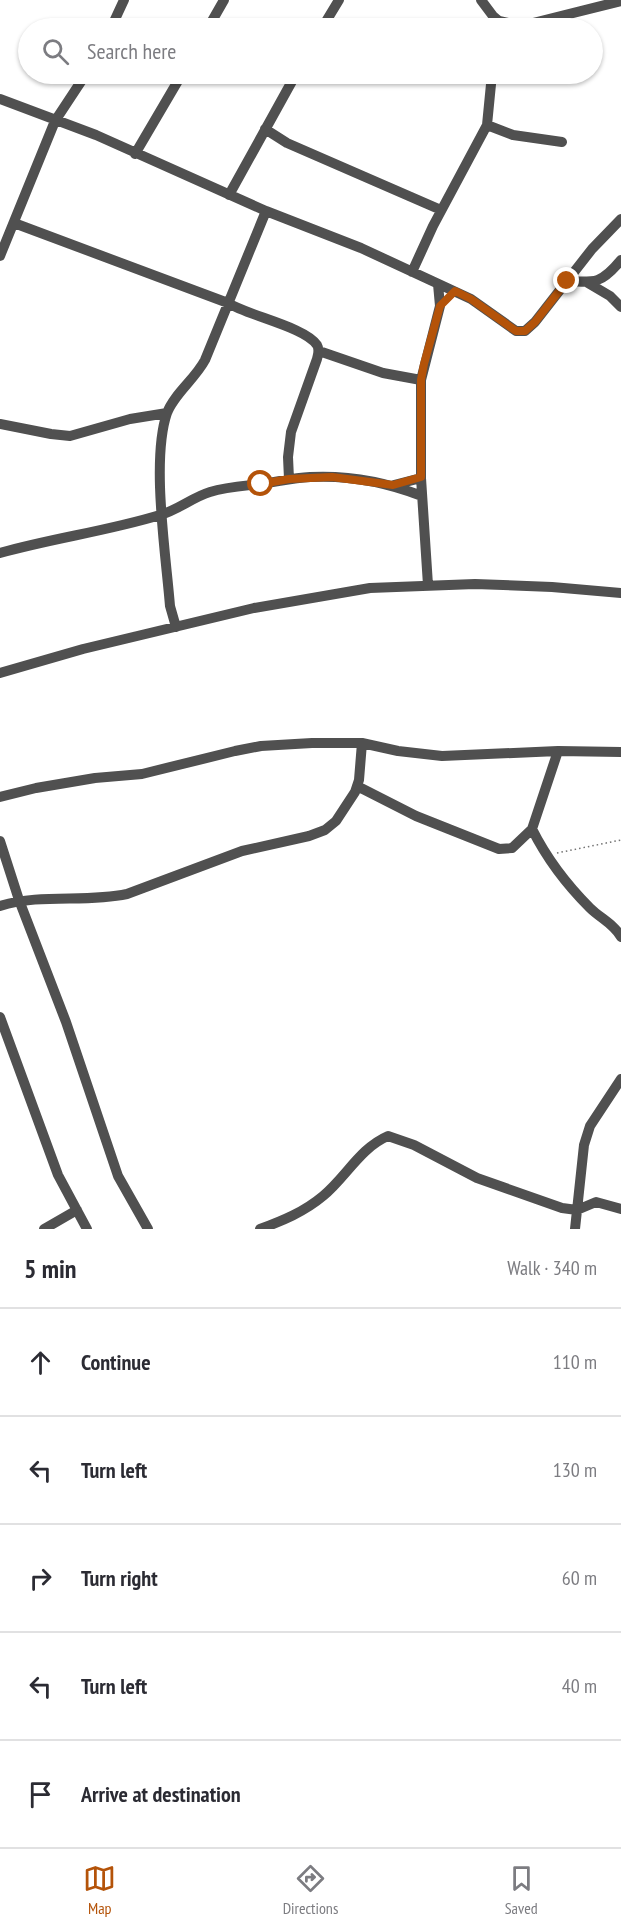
<!DOCTYPE html>
<meta charset="utf-8">
<style>
body{margin:0;font-family:"PT Sans Narrow",sans-serif;background:#f7f7f7;color:#2b2b33}
.stop{position:absolute;width:18px;height:18px;margin:-14px;border:4px solid #b45309;border-radius:50%;background:#fff}
.stop.end{background:#b45309;border-color:#fff;box-shadow:0 2px 6px #0008}
.list{margin:0;padding:0;list-style:none}
h2{display:flex;justify-content:space-between;align-items:center;height:78px;margin:0;padding:0 24px;font-size:26px}
h2 small{font-size:20px;font-weight:400;color:#7c7c81}
.list li{display:grid;grid-template-columns:39px 1fr auto;gap:18px;align-items:center;box-sizing:border-box;height:108px;padding:0 24px;border-top:2px solid #e1e1e2}
.list b{display:block;font-size:22px;white-space:nowrap}
.list em{font-size:20px;font-style:normal;color:#7c7c81}
.icon{flex:none;width:33px;height:33px;fill:none;stroke:currentColor;stroke-width:2;stroke-linecap:round;stroke-linejoin:round}
.map{position:relative;flex:none;width:621px;height:1229px;overflow:hidden}
.search{position:absolute;background:#fff;box-shadow:0 2px 4px #0004;left:18px;right:18px;top:18px;height:66px;display:flex;align-items:center;gap:15px;box-sizing:border-box;padding:0 21px;border-radius:33px;color:#7c7c81;font-size:22px}
.sheet{height:618px;background:#fff}
nav{display:flex;justify-content:space-around;align-items:center;box-sizing:border-box;height:84px;border-top:2px solid #e1e1e2;background:#fff;font-size:16px;color:#7c7c81}
nav a{display:grid;justify-items:center;gap:3px}
nav .on{color:#b45309}
.map>svg:first-child{display:block}
</style>
<div class="map">
<svg width="621" height="1229" viewBox="0 0 621 1229">
<rect width="100%" height="100%" fill="#fff"/>
<g fill="none" stroke-linecap="round" stroke-linejoin="round">
<path stroke="#727272" stroke-width="1.5" stroke-dasharray="1.5 3" stroke-linecap="butt" d="M557,853L621,840"/>
<path stroke="#505050" stroke-width="10" d="M481,0L493,16L499,21L521,26L621,1
M111,28L124,0
M208,28L224,0
M322,28L339,0
M0,99L96,135L266,211L361,248L471,299L516,331H525L535,322L592,249L621,219
M487,125L513,135L562,142
M265,129L287,143L441,210
M135,154L182,74
M229,195L296,74
M14,223L228,303C249,316 305,327 317,345C320,350 318,354 317,359L291,432L288,457L289,479
M0,256L55,121L86,74
M412,272L433,226L487,125L492,74
M567,281C596,283 602,283 621,260
M588,283L610,296L621,307
M319,351L383,373L421,380
M0,424L51,434L70,436L130,419L167,413
M394,485L421,478
M0,553C53,538 108,531 160,515C178,510 193,497 210,492C226,487 243,486 260,484C276,482 293,478 310,477C348,475 386,482 422,496
M428,585L421,478V380L440,306L438,284
M176,627L170,606C166,555 151,460 167,413C174,394 195,379 205,360L266,211
M0,673L83,649L254,608L370,588L475,584L552,587L621,593
M357,786L416,816L499,849L512,848L532,829L558,751
M0,797L36,788L95,778L142,774L235,751L261,746L312,743H362L398,751L442,756L558,751L621,752
M532,829C546,857 567,885 590,908C600,918 614,924 621,937
M0,841L19,900L66,1022L118,1176L148,1229
M0,906C42,893 85,903 127,894L242,851L309,836L325,830L336,821L355,792L359,780L362,743
M0,1017L58,1175L87,1229
M44,1229L77,1210
M260,1229C282,1221 304,1212 323,1196C346,1177 360,1148 388,1136L414,1145L477,1178L562,1208L577,1210L596,1202L621,1209
M575,1229L584,1145L590,1126L621,1079"/>
</g>
<g fill="none" stroke-linecap="round" stroke-linejoin="round">
<path stroke="#b45309" stroke-width="8" d="M261,484L289,479L332,477L393,485L421,477V380L424,364L440,306L455,291L471,299L516,331H525L535,322L567,281"/>
</g>
</svg>
<div class="stop" style="left:261px;top:484px"></div>
<div class="stop end" style="left:567px;top:281px"></div>
<div class="search"><svg class="icon" aria-label="search" viewBox="0 0 24 24"><circle cx="10" cy="10" r="6"/><path d="M15 15l6 6"/></svg>Search here</div>
</div>
<section class="sheet">
<h2>5 min<small>Walk · 340 m</small></h2>
<ul class="list">
<li><svg class="icon" aria-label="ahead" viewBox="0 0 24 24"><path d="M12 20V5M6 11l6-6 6 6"/></svg><div><b>Continue</b></div><em>110 m</em></li>
<li><svg class="icon" aria-label="left" viewBox="0 0 24 24"><path d="M17 20v-9H6M10 6l-5 5 5 5"/></svg><div><b>Turn left</b></div><em>130 m</em></li>
<li><svg class="icon" aria-label="right" viewBox="0 0 24 24"><path d="M7 20v-9h11M14 6l5 5-5 5"/></svg><div><b>Turn right</b></div><em>60 m</em></li>
<li><svg class="icon" aria-label="left" viewBox="0 0 24 24"><path d="M17 20v-9H6M10 6l-5 5 5 5"/></svg><div><b>Turn left</b></div><em>40 m</em></li>
<li><svg class="icon" aria-label="arrive" viewBox="0 0 24 24"><path d="M6 21V4h12l-3 4 3 4H6"/></svg><div><b>Arrive at destination</b></div></li>
</ul>
</section>
<nav>
<a class="on"><svg class="icon" aria-label="map" viewBox="0 0 24 24"><path d="M3 6l6-2 6 2 6-2v14l-6 2-6-2-6 2zM9 4v14M15 6v14"/></svg>Map</a>
<a><svg class="icon" aria-label="directions" viewBox="0 0 24 24"><path d="M12 3l9 9-9 9-9-9zM9 14v-3h6M13 9l2 2-2 2"/></svg>Directions</a>
<a><svg class="icon" aria-label="saved" viewBox="0 0 24 24"><path d="M7 4h10v16l-5-4-5 4z"/></svg>Saved</a>
</nav>
